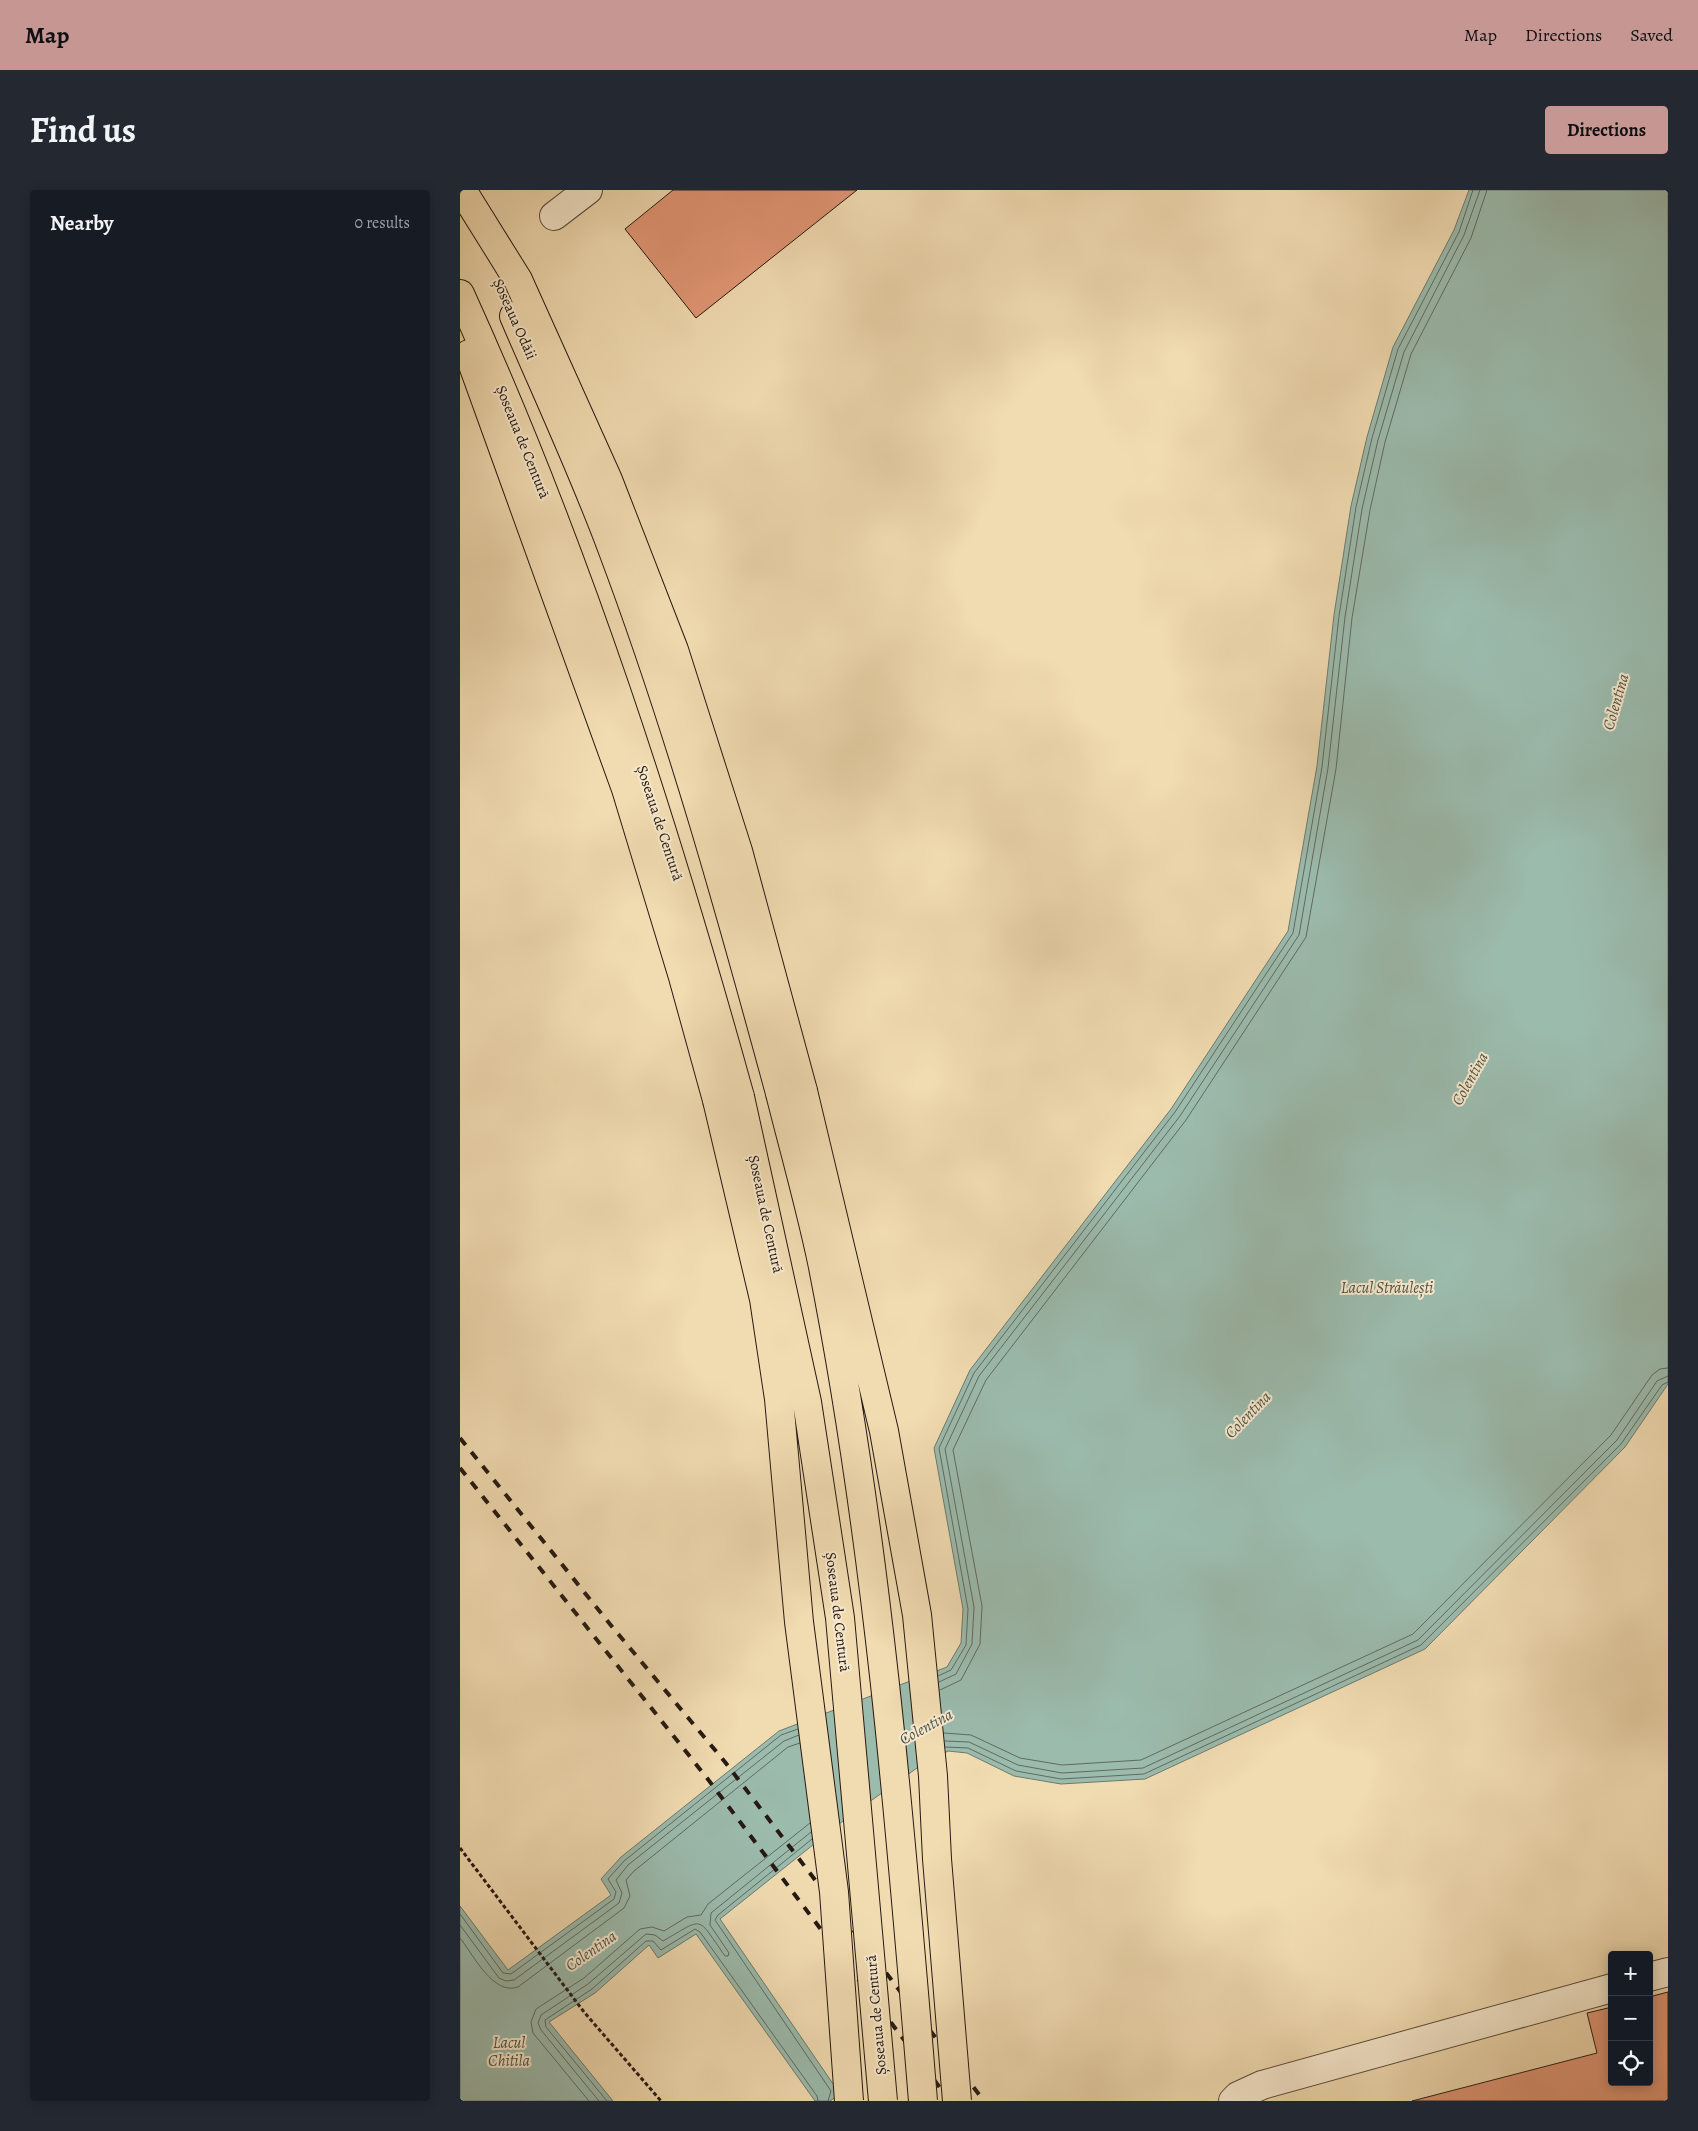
<!DOCTYPE html>
<meta charset="utf-8">
<style>
body{margin:0;font-family:Alegreya,serif;background:#242831;color:#f1f3f6}
.controls{position:absolute;right:15px;bottom:15px;display:grid;overflow:hidden;border-radius:5px;box-shadow:0 2px 12px #0003}
.controls button{width:45px;height:45px;display:grid;place-items:center;padding:0;border:0;border-bottom:1px solid #363941;background:#171b24;color:#f1f3f6;font:25px sans-serif}
.list{margin:0;padding:0;list-style:none}
h2{display:flex;justify-content:space-between;align-items:center;height:65px;margin:0;padding:0 20px;font-size:21px}
h2 small{font-size:16px;font-weight:400;color:#9ea1a6}
.icon{flex:none;width:28px;height:28px;fill:none;stroke:currentColor;stroke-width:2;stroke-linecap:round;stroke-linejoin:round}
.map{position:relative;flex:none;width:1208px;height:1911px;overflow:hidden;border-radius:5px}
header{display:flex;align-items:center;gap:30px;box-sizing:border-box;height:70px;padding:0 25px;background:#c59692;color:#111}
header strong{font-size:24px}
nav{display:flex;gap:28px;margin-inline-start:auto;font-size:18px}
.intro{display:flex;align-items:center;justify-content:space-between;box-sizing:border-box;height:120px;padding:0 30px}
h1{margin:0;font-size:35px}
.button{padding:12px 22px;border-radius:5px;background:#c59692;color:#111;font-size:18px;font-weight:700}
main{display:flex;gap:30px;padding:0 30px}
aside{flex:1;background:#171b24;border-radius:5px;box-shadow:0 2px 12px #0003}
.map>svg:first-child{display:block}
</style>
<header>
<strong>Map</strong>
<nav><a>Map</a><a>Directions</a><a>Saved</a></nav>
</header>
<div class="intro"><h1>Find us</h1><a class="button">Directions</a></div>
<main>
<aside>
<h2>Nearby<small>0 results</small></h2>
<ul class="list">
</ul>
</aside>
<div class="map">
<svg width="1208" height="1911" viewBox="0 0 1208 1911">
<rect width="100%" height="100%" fill="#f1dbb1"/>
<filter id="stains"><feTurbulence type="fractalNoise" baseFrequency=".004" numOctaves="4"/><feColorMatrix values="0 0 0 0 .2 0 0 0 0 .09 0 0 0 0 .02 0 0 0 .5 -.17"/></filter>
<radialGradient id="worn" r=".72"><stop offset=".6" stop-color="#630" stop-opacity="0"/><stop offset="1" stop-color="#630" stop-opacity=".3"/></radialGradient>
<path fill="#9bbbad" stroke="#6c7a6f" d="M1009,0H1208V1194L1165,1257L965,1459L685,1589L601,1594L554,1586L507,1563L488,1561L457,1578L388,1627L260,1729L380,1904L370,1911H355L236,1744L198,1768L189,1755L135,1803L89,1832L153,1911H0V1716L48,1780L151,1705L141,1689L161,1667L319,1541L487,1477L501,1453L503,1419L474,1258L510,1180L711,919L828,741L857,576L874,425L891,316L907,247L933,157L994,40Z"/>
<g fill="none" stroke-linecap="round" stroke-linejoin="round">
<path stroke="#606a60" stroke-width="1" d="M478,1486L491,1480L506,1455L508,1419L479,1258L514,1183L715,922L833,743L862,577L879,426L896,317L912,248L938,159L999,42L1013,0
M479,1492L496,1484L512,1454L514,1417L485,1259L519,1186L720,926L839,745L868,578L885,427L902,319L918,250L944,162L1004,45L1020,0
M480,1500L501,1490L520,1454L522,1416L493,1260L526,1190L726,930L846,747L876,579L892,428L910,320L925,252L951,164L1011,48L1027,0
M484,1543L511,1545L560,1568L602,1575L681,1570L953,1444L1151,1245L1192,1185L1200,1179L1208,1178
M485,1551L509,1552L558,1575L602,1583L683,1578L958,1450L1157,1250L1197,1191L1208,1186
M485,1557L508,1558L556,1581L601,1589L684,1584L961,1455L1161,1254L1202,1195L1208,1192
M352,1649L258,1725L255,1730L371,1901L368,1911
M0,1724L43,1783L51,1784L154,1709L156,1702L148,1689L164,1671L321,1545L338,1539
M0,1735L39,1788L46,1791L54,1790L159,1713L162,1703L156,1690L168,1675L324,1551L339,1545
M0,1748C13,1764 33,1806 58,1797L164,1718L170,1706L166,1690L174,1681L328,1557L340,1553
M129,1911L73,1843L71,1832L76,1819L124,1788L180,1739L192,1737L204,1741L227,1727L241,1725L248,1714L350,1633
M139,1911L81,1840L78,1833L81,1825L128,1794L186,1744L195,1745L203,1751C245,1727 236,1725 265,1766H268L269,1763L250,1735L251,1723L351,1642
M147,1911L86,1837L85,1830L132,1799L186,1751H193L201,1760L235,1739L240,1742L357,1906L358,1911"/>
</g>
<path fill="#e19675" stroke="#261912" d="M213,0H397L236,128L165,39Z
M1208,1802V1911H952L1137,1863L1127,1823L1152,1817V1892H1189V1807Z"/>
<g fill="none" stroke-linecap="round" stroke-linejoin="round">
<defs>
<path id="minor" d="M94,26L128,0
M1189,1787L1208,1782
M773,1911L778,1906L802,1895L1152,1798"/>
<path id="major" d="M2,0L58,90L148,290L214,460L278,661L343,901
M0,104C118,363 204,633 280,907
M54,126C87,203 123,280 152,358C219,536 270,719 320,903
M9,164L166,599L223,787L257,910"/>
</defs>
<use href="#minor" stroke="#594a3a" stroke-width="30"/>
<use href="#major" stroke="#261912" stroke-width="30"/>
<path stroke="#261912" stroke-width="3" stroke-dasharray="4 2.5" stroke-linecap="butt" d="M0,1658L124,1822L201,1911"/>
<use href="#minor" stroke="#f6e8cc" stroke-width="28"/>
<use href="#major" stroke="#f1dbb1" stroke-width="28"/>
<path stroke="#261912" stroke-width="4" stroke-dasharray="9 9" stroke-linecap="butt" d="M0,1248L154,1439L265,1572L524,1911
M0,1278L247,1588L490,1911"/>
<defs>
<path id="major-bridge" d="M343,901L424,1241L457,1425L473,1586L477,1669L497,1911
M320,903C334,959 350,1015 362,1072C417,1349 440,1630 463,1911
M280,907L347,1212L380,1428L423,1911
M257,910L304,1109L319,1209L339,1432L374,1702L389,1911"/>
</defs>
<use href="#major-bridge" stroke="#261912" stroke-width="30" stroke-linecap="butt"/>
<use href="#major-bridge" stroke="#f1dbb1" stroke-width="28"/>
</g>
<g text-anchor="middle" dominant-baseline="central" stroke-width="4" stroke-linejoin="round" paint-order="stroke">
<g font-size="15" fill="#261912" stroke="#f6e8cc">
<text transform="translate(55 129) rotate(66)">Șoseaua Odăii</text>
<text transform="translate(63 252) rotate(68)">Șoseaua de Centură</text>
<text transform="translate(200 633) rotate(72)">Șoseaua de Centură</text>
<text transform="translate(306 1024) rotate(78)">Șoseaua de Centură</text>
<text transform="translate(378 1422) rotate(83)">Șoseaua de Centură</text>
<text transform="translate(416 1825) rotate(-95)">Șoseaua de Centură</text>
</g>
<g font-size="16" font-style="italic" fill="#4f5248" stroke="#f6e8cc">
<text transform="translate(1156 512) rotate(-74)">Colentina</text>
<text transform="translate(1010 889) rotate(-61)">Colentina</text>
<text x="927" y="1098">Lacul Străulești</text>
<text transform="translate(788 1225) rotate(-46)">Colentina</text>
<text transform="translate(466 1537) rotate(-28)">Colentina</text>
<text transform="translate(131 1761) rotate(-35)">Colentina</text>
<text x="49" y="1853">Lacul<tspan x="49" dy="18">Chitila</tspan></text>
</g>
</g>
<rect width="100%" height="100%" filter="url(#stains)"/>
<rect width="100%" height="100%" fill="url(#worn)"/>
</svg>
<div class="controls">
<button>+</button>
<button>−</button>
<button><svg class="icon" aria-label="locate" viewBox="0 0 24 24"><circle cx="12" cy="12" r="6"/><path d="M12 2v4M12 18v4M2 12h4M18 12h4"/></svg></button>
</div>
</div>
</main>
